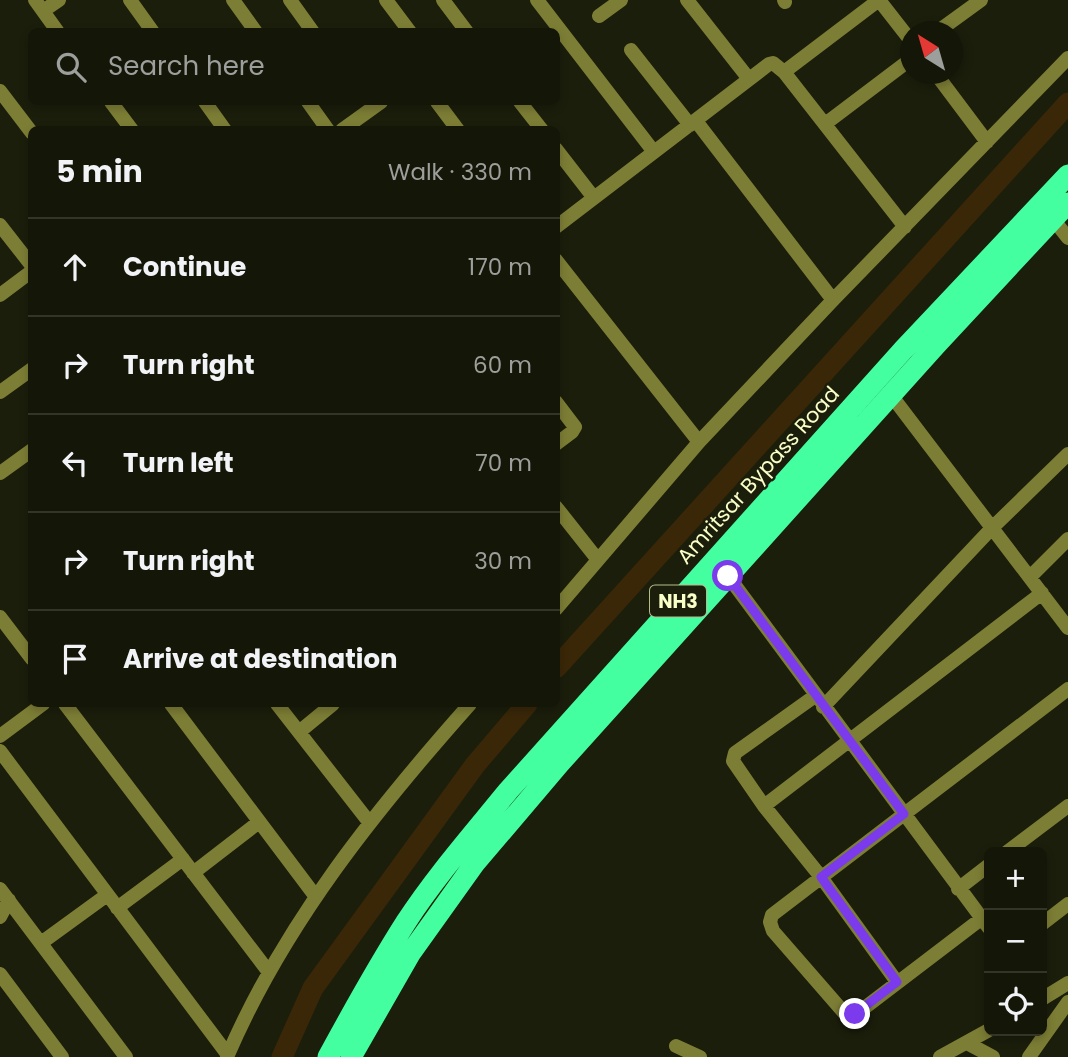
<!DOCTYPE html>
<meta charset="utf-8">
<style>
body{margin:0;font-family:Poppins,sans-serif;background:#1d1f12;color:#f1f3f6}
.controls{position:absolute;right:21px;bottom:21px;display:grid;overflow:hidden;border-radius:10px;box-shadow:0 4px 10px #0003}
.controls button{width:63px;height:63px;display:grid;place-items:center;padding:0;border:0;border-bottom:2px solid #333529;background:#141608;color:#f1f3f6;font:35px sans-serif}
.compass{position:absolute;left:900px;top:21px;width:63px;height:63px;border-radius:50%;background:#141608;box-shadow:0 4px 10px #0003;rotate:323deg}
.stop{position:absolute;width:21px;height:21px;margin:-16px;border:5px solid #7c3aed;border-radius:50%;background:#fff}
.stop.end{background:#7c3aed;border-color:#fff;box-shadow:0 2px 7px #0008}
.list{margin:0;padding:0;list-style:none}
h2{display:flex;justify-content:space-between;align-items:center;height:91px;margin:0;padding:0 28px;font-size:30px}
h2 small{font-size:23px;font-weight:400;color:#9d9f9c}
.list li{display:grid;grid-template-columns:46px 1fr auto;gap:21px;align-items:center;box-sizing:border-box;height:98px;padding:0 28px;border-top:2px solid #333529}
.list b{display:block;font-size:26px;white-space:nowrap}
.list em{font-size:23px;font-style:normal;color:#9d9f9c}
.icon{flex:none;width:38px;height:38px;fill:none;stroke:currentColor;stroke-width:2;stroke-linecap:round;stroke-linejoin:round}
.map{position:relative;flex:none;width:1068px;height:1057px;overflow:hidden}
.search{position:absolute;background:#141608;box-shadow:0 4px 10px #0003;left:28px;top:28px;width:532px;height:77px;display:flex;align-items:center;gap:18px;box-sizing:border-box;padding:0 24px;border-radius:10px;color:#9d9f9c;font-size:26px}
.panel{position:absolute;background:#141608;box-shadow:0 4px 10px #0003;left:28px;top:126px;width:532px;height:581px;border-radius:10px}
.map>svg:first-child{display:block}
</style>
<div class="map">
<svg width="1068" height="1057" viewBox="0 0 1068 1057">
<rect width="100%" height="100%" fill="#1b1e0b"/>
<g fill="none" stroke-linecap="round" stroke-linejoin="round">
<path stroke="#3a2708" stroke-width="21" d="M556,668L1068,103
M282,1057L313,988L475,765L527,704"/>
<path stroke="#7d7e35" stroke-width="14" d="M35,0L58,32
M130,0L153,32
M233,0L256,32
M290,0L313,32
M386,0L410,32
M443,0L467,32
M537,0L654,152
M687,0L749,79
M784,0L785,2
M879,0L911,41
M43,11L59,0
M599,16L621,0
M937,32L981,0
M631,50L690,125
M784,72L879,0
M936,74L987,142
M0,91L32,133
M111,102L132,130
M205,102L225,130
M308,102L328,130
M437,102L458,130
M520,102L542,130
M696,121L833,300
M825,124L911,59
M342,130L381,102
M556,149L594,198
M1053,219L1068,238
M0,225L32,266
M556,227L769,64L773,63L784,72L905,227
M556,260L699,442
M0,295L32,271
M0,392L32,369
M891,395L1068,628
M556,402L575,427L572,432L556,444
M0,473L32,450
M556,507L598,560
M728,576L989,928
M1030,577L1068,539
M556,609L699,442L833,300L1068,58
M0,617L32,659
M815,696L735,753L733,761L764,806L821,877L897,982
M65,704L268,971
M171,704L316,897
M277,704L369,822
M823,707L992,528L1068,454
M299,732L333,704
M0,736L43,704
M0,751L228,1055
M764,806L1042,593
M1007,852L1068,806
M193,873L259,822
M0,889L126,1057
M958,889L989,865
M117,908L183,859
M0,917L9,900
M981,919L859,1012L847,1016L773,931L770,922L772,915L1068,689
M1042,924L1068,904
M41,943L107,895
M0,974L62,1057
M1042,999L1068,983
M967,1043L993,1057
M676,1046L700,1057
M227,1057C284,924 375,811 470,704
M940,1057L989,1030
M1029,1057L1068,1002"/>
<path stroke="#43ffa0" stroke-width="21" d="M328,1057C353,1011 378,966 406,922C436,876 473,834 508,791L903,350L1068,175
M351,1057L410,954L475,863L560,763L936,345L1068,203"/>
</g>
<g fill="none" stroke-linecap="round" stroke-linejoin="round">
<path stroke="#7c3aed" stroke-width="9" d="M728,576L904,814L821,877L897,982L855,1014"/>
</g>
<g text-anchor="middle" dominant-baseline="central" stroke-width="5" stroke-linejoin="round" paint-order="stroke">
<rect fill="#1b1e0b" stroke="#b7bc8f" stroke-width="2" x="650" y="585.5" width="56" height="31" rx="5"/>
<g font-size="19" font-weight="bold" fill="#faffc8">
<text x="678" y="601">NH3</text>
</g>
<g font-size="21" fill="#faffc8" stroke="#1b1e0b">
<text transform="translate(758 475) rotate(-48)">Amritsar Bypass Road</text>
</g>
</g>
</svg>
<div class="controls">
<button>+</button>
<button>−</button>
<button><svg class="icon" aria-label="locate" viewBox="0 0 24 24"><circle cx="12" cy="12" r="6"/><path d="M12 2v4M12 18v4M2 12h4M18 12h4"/></svg></button>
</div>
<svg class="compass" viewBox="-18 -18 36 36"><path d="M0-13l5 13h-10z" fill="#e53935"/><path d="M0 13l5-13h-10z" fill="#9d9f9c"/></svg>
<div class="stop" style="left:728px;top:576px"></div>
<div class="stop end" style="left:855px;top:1014px"></div>
<div class="search"><svg class="icon" aria-label="search" viewBox="0 0 24 24"><circle cx="10" cy="10" r="6"/><path d="M15 15l6 6"/></svg>Search here</div>
<section class="panel">
<h2>5 min<small>Walk · 330 m</small></h2>
<ul class="list">
<li><svg class="icon" aria-label="ahead" viewBox="0 0 24 24"><path d="M12 20V5M6 11l6-6 6 6"/></svg><div><b>Continue</b></div><em>170 m</em></li>
<li><svg class="icon" aria-label="right" viewBox="0 0 24 24"><path d="M7 20v-9h11M14 6l5 5-5 5"/></svg><div><b>Turn right</b></div><em>60 m</em></li>
<li><svg class="icon" aria-label="left" viewBox="0 0 24 24"><path d="M17 20v-9H6M10 6l-5 5 5 5"/></svg><div><b>Turn left</b></div><em>70 m</em></li>
<li><svg class="icon" aria-label="right" viewBox="0 0 24 24"><path d="M7 20v-9h11M14 6l5 5-5 5"/></svg><div><b>Turn right</b></div><em>30 m</em></li>
<li><svg class="icon" aria-label="arrive" viewBox="0 0 24 24"><path d="M6 21V4h12l-3 4 3 4H6"/></svg><div><b>Arrive at destination</b></div></li>
</ul>
</section>
</div>
